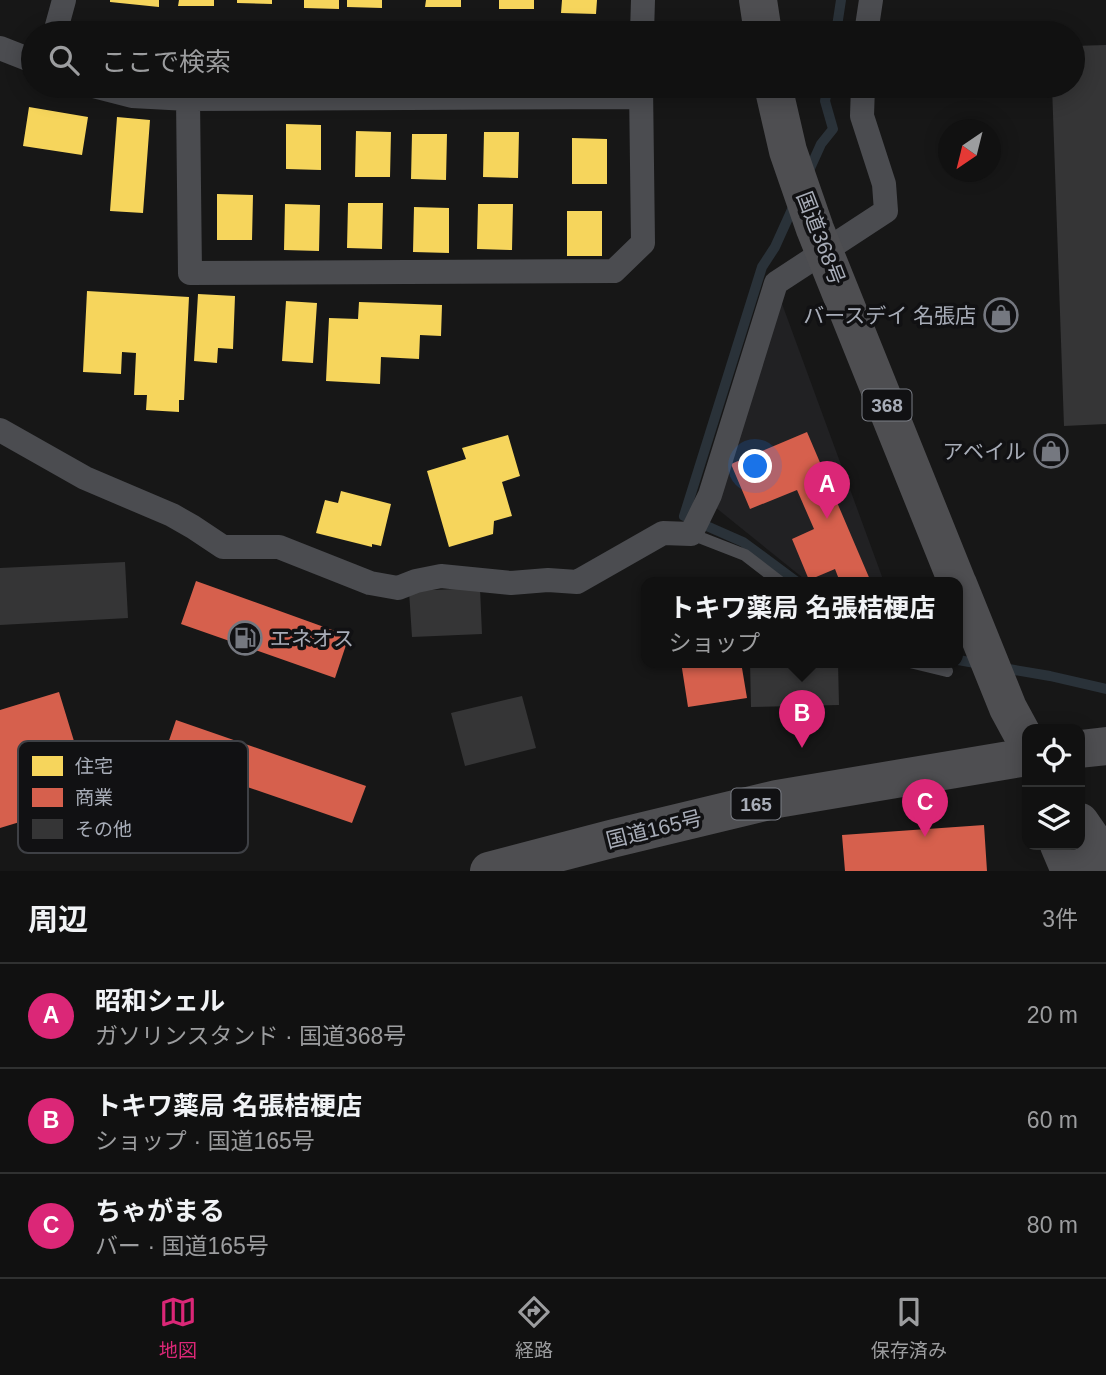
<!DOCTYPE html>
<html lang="ja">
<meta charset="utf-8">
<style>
body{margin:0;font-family:Helvetica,"Noto Sans JP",sans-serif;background:#1a1a1a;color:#f1f3f6}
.controls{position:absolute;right:21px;bottom:21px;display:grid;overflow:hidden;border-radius:14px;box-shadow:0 4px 18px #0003}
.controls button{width:63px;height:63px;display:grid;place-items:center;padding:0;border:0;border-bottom:2px solid #303131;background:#111;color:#f1f3f6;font:35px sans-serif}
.compass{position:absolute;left:938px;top:119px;width:63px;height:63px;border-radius:50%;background:#111;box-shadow:0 4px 18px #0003;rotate:215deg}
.you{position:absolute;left:756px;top:467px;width:24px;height:24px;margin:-18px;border:5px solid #fff;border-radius:50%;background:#1a73e8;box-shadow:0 0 0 10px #1a73e833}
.badge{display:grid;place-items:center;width:46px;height:46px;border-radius:50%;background:#db2777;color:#fff;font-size:23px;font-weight:700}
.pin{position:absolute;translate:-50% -58px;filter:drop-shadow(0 2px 4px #0008)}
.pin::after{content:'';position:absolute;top:37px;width:24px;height:21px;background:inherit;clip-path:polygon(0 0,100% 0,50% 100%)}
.popup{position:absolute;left:641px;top:577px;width:322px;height:91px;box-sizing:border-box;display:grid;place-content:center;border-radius:14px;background:#111;filter:drop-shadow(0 2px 5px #0005);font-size:23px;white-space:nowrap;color:#9c9d9f}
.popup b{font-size:26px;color:#f1f3f6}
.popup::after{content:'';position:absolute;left:50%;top:100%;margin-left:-14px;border:14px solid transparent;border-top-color:#111}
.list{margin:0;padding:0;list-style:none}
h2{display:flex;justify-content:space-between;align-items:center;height:91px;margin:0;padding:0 28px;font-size:30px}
h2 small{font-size:23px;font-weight:400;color:#9c9d9f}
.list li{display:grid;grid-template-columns:46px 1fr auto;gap:21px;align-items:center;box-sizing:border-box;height:105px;padding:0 28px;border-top:2px solid #303131}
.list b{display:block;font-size:26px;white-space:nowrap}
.list p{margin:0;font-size:23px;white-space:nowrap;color:#9c9d9f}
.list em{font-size:23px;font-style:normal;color:#9c9d9f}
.icon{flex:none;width:38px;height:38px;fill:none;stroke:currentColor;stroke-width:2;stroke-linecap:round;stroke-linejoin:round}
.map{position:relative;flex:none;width:1106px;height:871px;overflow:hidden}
.search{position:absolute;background:#111;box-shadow:0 4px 18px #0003;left:21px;right:21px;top:21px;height:77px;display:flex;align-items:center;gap:18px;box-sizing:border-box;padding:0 24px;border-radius:38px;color:#9c9d9f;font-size:26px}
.sheet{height:406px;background:#111}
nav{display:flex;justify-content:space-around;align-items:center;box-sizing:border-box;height:98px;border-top:2px solid #303131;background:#111;font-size:19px;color:#9c9d9f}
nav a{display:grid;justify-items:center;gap:4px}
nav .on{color:#db2777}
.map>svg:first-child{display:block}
</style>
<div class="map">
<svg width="1106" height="871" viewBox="0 0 1106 871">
<rect width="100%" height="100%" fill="#171717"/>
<path fill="#212123" d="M781,301L884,582H808L715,507Z"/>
<path fill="#f6d55c" d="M110,0H159V7L110,2Z
M179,0H214V6H178Z
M237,0H272V4L237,3Z
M304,0H339V9L304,8Z
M347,0H382V8L347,7Z
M426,0H461V7H425Z
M499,0H534V9H499Z
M562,0H597L596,14L561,13Z
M166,24H201V33H166Z
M274,28V33H239V29Z
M335,29V33H300V30Z
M366,29H401V33H366Z
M536,29V33H500V30Z
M29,107L88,117L82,155L23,146Z
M117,117L150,120L143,213L110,211Z
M286,124L321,125V170L286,169Z
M356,131L391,132L390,177H355Z
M484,132H519L518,178L483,177Z
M412,134H447L446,180L411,179Z
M572,138L607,139V184H572Z
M217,194L253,195L252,240H217Z
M348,203H383L382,249L347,248Z
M285,204L320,205L319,251L284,250Z
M478,204H513L512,250L477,249Z
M414,207L449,208V253L413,252Z
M567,211H602V256H567Z
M87,291L189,297L184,400H179V412L146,410L147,395H134L136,353L122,352L121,374L83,372Z
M198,294L235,296L233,349L218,348L217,363L194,361Z
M286,301L317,303L313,363L282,361Z
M359,302L442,305L441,336L420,335L419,359L381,357L380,384L326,381L329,318L358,319Z
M508,435L520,476L502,482L512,516L494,521L493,534L449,547L427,471L466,459L462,448Z
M341,491L391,504L381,546L372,544V547L316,533L325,500L338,503Z"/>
<path fill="#d6604d" d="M807,432L871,582H840L835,569L809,580L792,539L814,529L797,490L750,509L731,464Z
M196,581L349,636L335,678L181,624Z
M681,662H741L747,698L688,707Z
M59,692L92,800L0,828V710Z
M176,720L366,786L352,823L163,758Z
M984,825L987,871H845L842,835Z"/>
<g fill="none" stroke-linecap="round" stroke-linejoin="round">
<path stroke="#2a3239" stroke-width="10" d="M836,33L841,0
M807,175L821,144L833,129L825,101L828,86
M794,205L775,247L762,267L684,516L743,542L797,582
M958,660L981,664
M1003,668L1050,676L1106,689"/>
</g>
<path fill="#353536" d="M1106,45V424L1064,426L1052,86H1073V46Z
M125,562L128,618L0,625V568Z
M480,588L482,634L412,637L409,591Z
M750,662H838L839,705L751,707Z
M522,696L536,748L465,766L451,713Z"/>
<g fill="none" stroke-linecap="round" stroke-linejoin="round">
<path stroke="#4b4c50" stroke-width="12" d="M691,534L745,555L780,582
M910,662L947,671"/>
<path stroke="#4b4c50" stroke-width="24" d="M55,33L64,0
M642,33L643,0
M866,33L871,0
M0,48L33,61
M93,86L132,96L188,99L190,273L614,271L643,243L641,86
M188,99L640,97
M0,430L85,478L172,515L193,527L223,547H279L370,583L398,588L416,581L441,576L511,583L548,580L577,582L663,533L691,534L710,495L776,283L886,211L884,184L862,116L863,86"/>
<path stroke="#4e4e51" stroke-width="38" d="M758,0L763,33
M773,86L788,151L815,229L957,582
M958,584L1008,708L1027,743
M1080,749L1106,746
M1080,822L1091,838L1105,871
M1059,845L1070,871
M489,871L611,839L777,799L1027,757"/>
</g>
<defs>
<symbol id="shop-ring" viewBox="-11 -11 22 22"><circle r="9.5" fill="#111113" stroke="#757880" stroke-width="1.5"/><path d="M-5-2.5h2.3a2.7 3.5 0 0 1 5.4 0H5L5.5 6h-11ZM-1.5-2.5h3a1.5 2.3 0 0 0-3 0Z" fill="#757880"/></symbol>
<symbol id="fuel-ring" viewBox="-11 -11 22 22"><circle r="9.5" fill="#111113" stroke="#757880" stroke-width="1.5"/><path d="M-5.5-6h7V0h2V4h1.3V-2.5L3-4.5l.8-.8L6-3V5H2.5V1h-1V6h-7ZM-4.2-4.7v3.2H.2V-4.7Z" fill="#757880"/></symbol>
</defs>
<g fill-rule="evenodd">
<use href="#shop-ring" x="982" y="296" width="38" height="38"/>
<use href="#shop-ring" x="1032" y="432" width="38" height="38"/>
<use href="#fuel-ring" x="226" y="619" width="38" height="38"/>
</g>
<g text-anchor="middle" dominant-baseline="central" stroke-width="7" stroke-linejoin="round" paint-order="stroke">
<g fill="#111113" stroke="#7b7e86" stroke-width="2">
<rect x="862.5" y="389.5" width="49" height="31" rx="5"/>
<rect x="731.5" y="788.5" width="49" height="31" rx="5"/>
</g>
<g font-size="19" font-weight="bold" fill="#a8adb8">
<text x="887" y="405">368</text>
<text x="756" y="804">165</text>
</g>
<g font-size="21" fill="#a8adb8" stroke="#111113">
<text transform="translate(821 238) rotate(69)">国道368号</text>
<text transform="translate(654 829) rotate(-14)">国道165号</text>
</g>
<g font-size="21" fill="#a8adb8" stroke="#111113" text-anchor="end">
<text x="976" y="315">バースデイ 名張店</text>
<text x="1026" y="451">アベイル</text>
<text x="270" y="638" text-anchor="start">エネオス</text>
</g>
</g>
<rect x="18" y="741" width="230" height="112" rx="10" fill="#111113" stroke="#3e4045" stroke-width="2"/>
<rect x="32" y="756" width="31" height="20" fill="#f6d55c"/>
<rect x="32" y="788" width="31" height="19" fill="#d6604d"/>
<rect x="32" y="819" width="31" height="20" fill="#353536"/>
<g font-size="19" fill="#a8adb8">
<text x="75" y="773">住宅</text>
<text x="75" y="804">商業</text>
<text x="75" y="836">その他</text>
</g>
</svg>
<div class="controls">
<button><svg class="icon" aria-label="locate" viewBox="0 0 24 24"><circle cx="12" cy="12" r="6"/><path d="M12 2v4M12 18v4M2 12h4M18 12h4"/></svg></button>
<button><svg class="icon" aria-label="layers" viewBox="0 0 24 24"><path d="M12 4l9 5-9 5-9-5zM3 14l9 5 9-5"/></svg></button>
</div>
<svg class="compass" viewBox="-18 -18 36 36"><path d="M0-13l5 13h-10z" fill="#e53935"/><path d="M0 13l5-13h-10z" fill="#9c9d9f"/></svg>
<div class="you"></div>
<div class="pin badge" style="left:827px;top:519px">A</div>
<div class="pin badge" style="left:802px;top:748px">B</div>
<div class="popup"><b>トキワ薬局 名張桔梗店</b>ショップ</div>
<div class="pin badge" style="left:925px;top:837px">C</div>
<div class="search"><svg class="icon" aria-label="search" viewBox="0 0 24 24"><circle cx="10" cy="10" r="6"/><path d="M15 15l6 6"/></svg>ここで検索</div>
</div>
<section class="sheet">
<h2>周辺<small>3件</small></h2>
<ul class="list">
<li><span class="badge">A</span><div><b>昭和シェル</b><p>ガソリンスタンド · 国道368号</p></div><em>20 m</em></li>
<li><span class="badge">B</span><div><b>トキワ薬局 名張桔梗店</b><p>ショップ · 国道165号</p></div><em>60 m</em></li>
<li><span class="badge">C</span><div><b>ちゃがまる</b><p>バー · 国道165号</p></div><em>80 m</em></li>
</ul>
</section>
<nav>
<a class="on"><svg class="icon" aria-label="map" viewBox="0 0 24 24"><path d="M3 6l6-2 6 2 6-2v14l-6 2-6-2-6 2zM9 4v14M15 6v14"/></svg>地図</a>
<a><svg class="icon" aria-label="directions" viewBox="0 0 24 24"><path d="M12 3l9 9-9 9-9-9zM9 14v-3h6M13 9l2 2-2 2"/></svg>経路</a>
<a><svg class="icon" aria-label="saved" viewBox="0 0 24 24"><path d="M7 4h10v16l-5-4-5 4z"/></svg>保存済み</a>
</nav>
